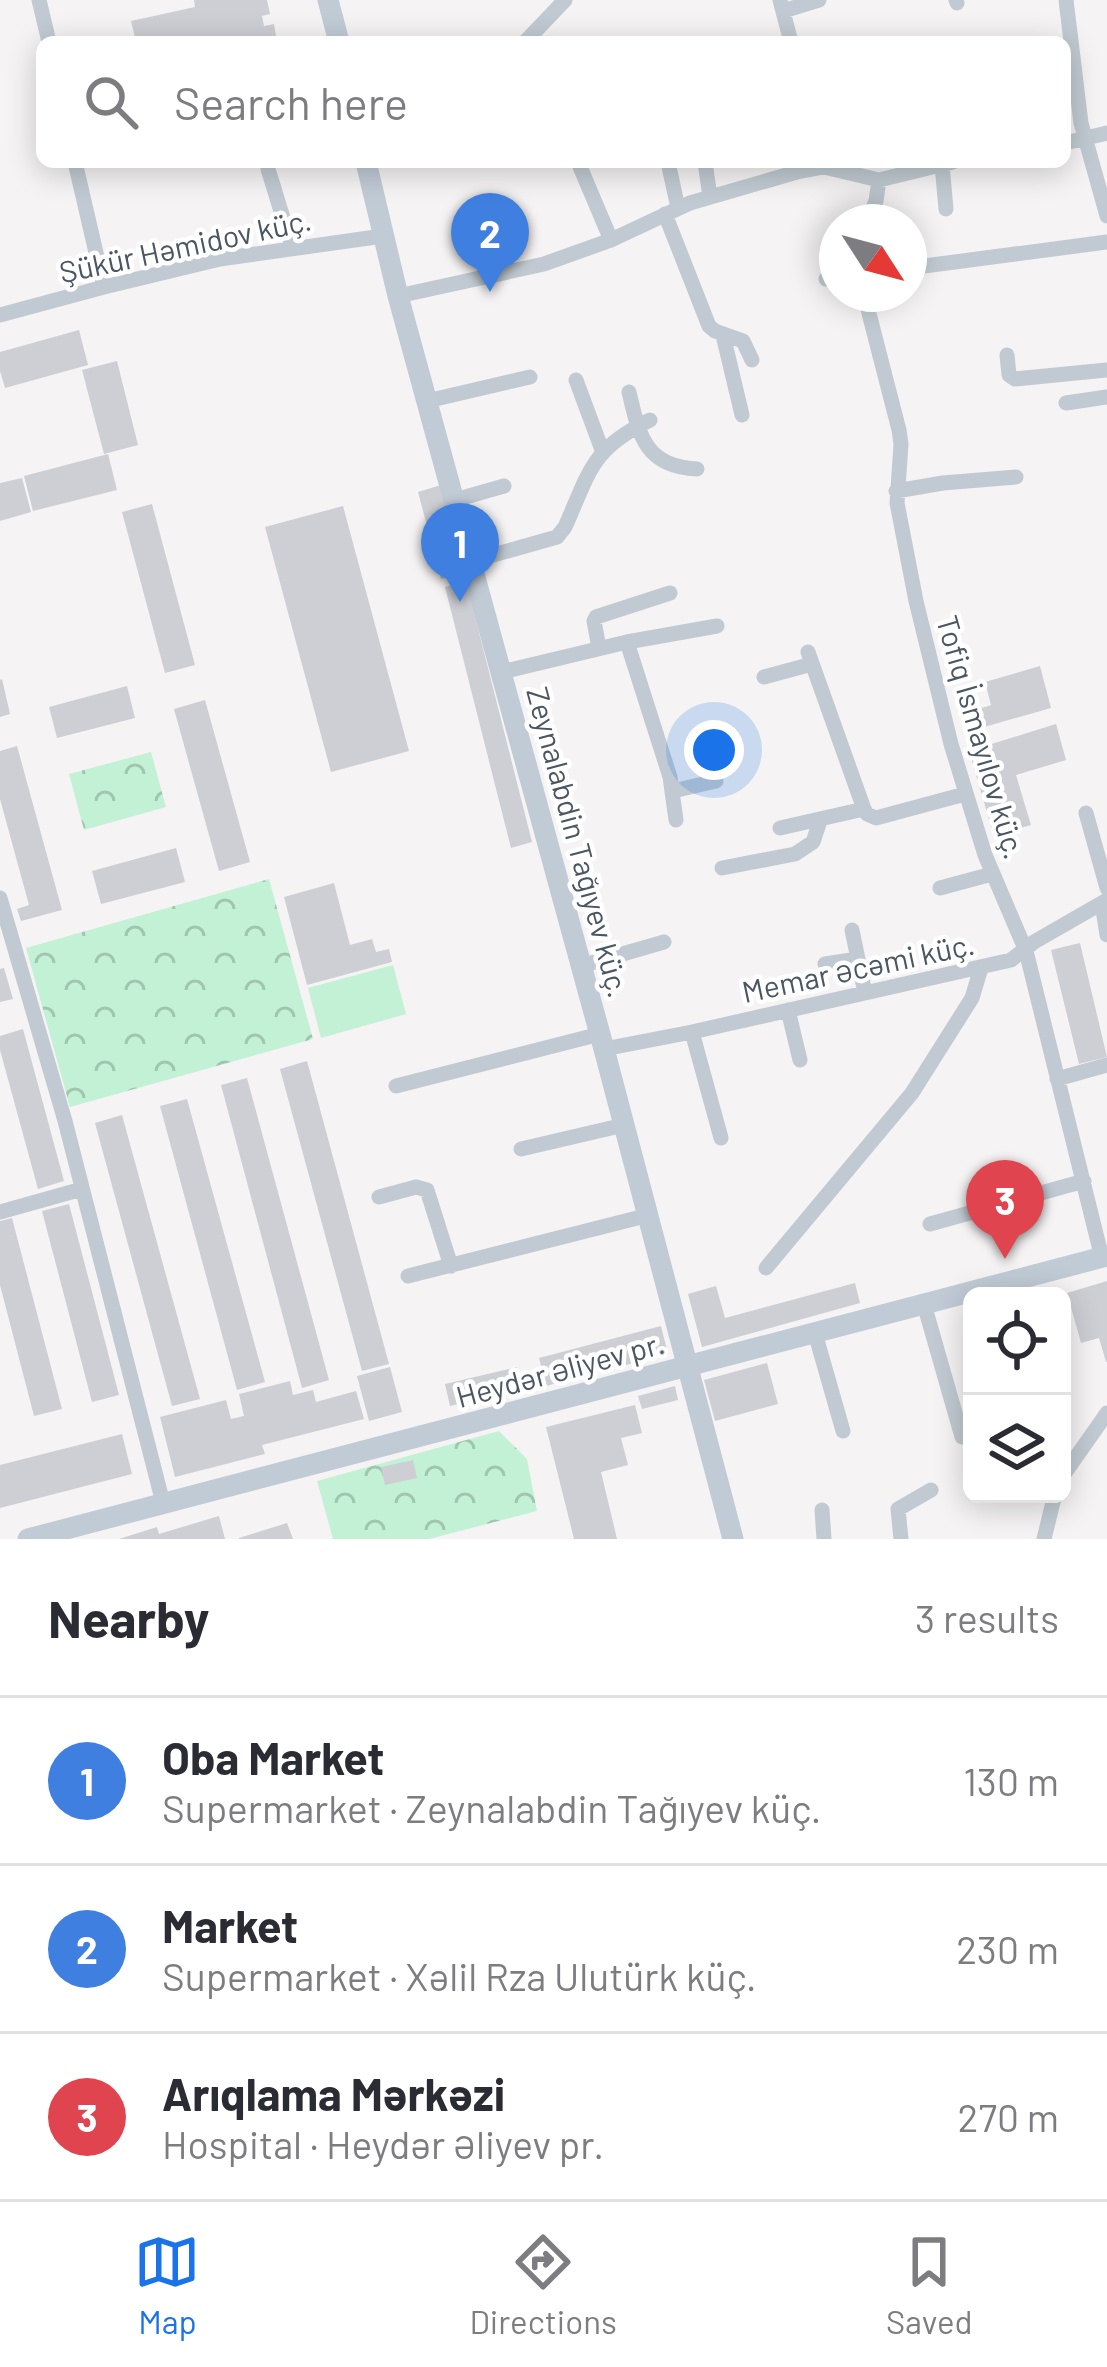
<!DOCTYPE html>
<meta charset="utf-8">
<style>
body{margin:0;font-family:Barlow,sans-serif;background:#f2f2f3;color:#2b2b33}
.controls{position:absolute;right:36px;bottom:36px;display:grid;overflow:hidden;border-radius:18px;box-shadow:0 6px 30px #0003}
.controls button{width:108px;height:108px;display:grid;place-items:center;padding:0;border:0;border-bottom:3px solid #e1e1e2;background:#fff;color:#2b2b33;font:60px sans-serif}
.compass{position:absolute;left:819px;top:204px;width:108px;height:108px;border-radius:50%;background:#fff;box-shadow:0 6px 30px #0003;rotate:126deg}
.you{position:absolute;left:714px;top:750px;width:42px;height:42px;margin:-30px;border:9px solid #fff;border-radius:50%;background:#1a73e8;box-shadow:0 0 0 18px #1a73e833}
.badge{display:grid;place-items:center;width:78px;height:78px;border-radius:50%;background:#1a73e8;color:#fff;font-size:39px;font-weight:700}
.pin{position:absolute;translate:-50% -99px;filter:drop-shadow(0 3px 6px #0008)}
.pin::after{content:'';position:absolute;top:63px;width:42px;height:36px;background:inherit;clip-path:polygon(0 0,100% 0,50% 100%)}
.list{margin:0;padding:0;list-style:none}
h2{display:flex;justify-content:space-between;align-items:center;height:156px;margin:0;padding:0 48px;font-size:51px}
h2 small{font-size:39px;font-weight:400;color:#7c7c81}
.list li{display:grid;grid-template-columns:78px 1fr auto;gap:36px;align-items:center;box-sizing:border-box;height:168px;padding:0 48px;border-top:3px solid #e1e1e2}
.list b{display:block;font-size:45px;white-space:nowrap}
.list p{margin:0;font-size:39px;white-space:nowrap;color:#7c7c81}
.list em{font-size:39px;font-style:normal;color:#7c7c81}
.icon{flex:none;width:66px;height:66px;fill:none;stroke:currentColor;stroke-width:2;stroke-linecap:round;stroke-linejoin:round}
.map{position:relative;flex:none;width:1107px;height:1539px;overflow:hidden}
.search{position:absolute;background:#fff;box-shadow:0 6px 30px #0003;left:36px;right:36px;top:36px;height:132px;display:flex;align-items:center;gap:30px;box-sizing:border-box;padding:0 42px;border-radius:18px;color:#7c7c81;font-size:45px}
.sheet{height:660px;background:#fff}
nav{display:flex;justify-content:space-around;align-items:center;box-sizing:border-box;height:168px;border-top:3px solid #e1e1e2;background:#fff;font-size:33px;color:#7c7c81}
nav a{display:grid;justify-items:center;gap:6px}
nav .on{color:#1a73e8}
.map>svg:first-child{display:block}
</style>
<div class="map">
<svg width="1107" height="1539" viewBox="0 0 1107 1539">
<defs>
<pattern id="park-crowns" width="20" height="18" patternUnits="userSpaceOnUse" patternTransform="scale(3)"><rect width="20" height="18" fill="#c3f1d5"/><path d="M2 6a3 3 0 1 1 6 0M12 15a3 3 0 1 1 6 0" fill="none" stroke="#a0c6b0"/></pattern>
</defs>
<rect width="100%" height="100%" fill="#f5f3f3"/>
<path fill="#c3f1d5" d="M393,965L406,1014L321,1038L308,988Z"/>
<path fill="url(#park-crowns)" d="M151,752L166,807L84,830L69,774Z
M269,879L313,1039L70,1107L26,948Z
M499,1431L527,1459L537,1511L429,1539H333L317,1481Z"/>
<path fill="#cdcfd5" d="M194,0H267L270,14L262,16L264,26L274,24L276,36L269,38L270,42H136L131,21L195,7Z
M79,330L88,365L5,388L0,371V352Z
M117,361L138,445L104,454L82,370Z
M108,454L117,490L33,511L24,476Z
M22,478L31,512L0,521V483Z
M441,485L465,573L441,579L418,492Z
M152,504L195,665L165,673L122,512Z
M343,506L409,751L331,772L265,527Z
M466,581L532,842L511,848L445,587Z
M1040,666L1051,708L984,727L979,709L991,705L985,682Z
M2,679L10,714L0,717V680Z
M127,686L135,718L57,738L49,707Z
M205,700L250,862L219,871L174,709Z
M1056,724L1066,760L1016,775L1031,825L994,836L969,751Z
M17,746L62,910L21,921L17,909L29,905L0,799V751Z
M176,848L185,882L101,904L92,871Z
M334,883L350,945L372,939L376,952L389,949L392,962L307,985L284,897Z
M1080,943L1107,1057L1079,1064L1051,950Z
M4,968L13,999L0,1002V969Z
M23,1029L64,1181L38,1189L0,1050V1036Z
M307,1061L389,1364L362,1371L280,1069Z
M247,1078L329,1380L302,1388L221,1085Z
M187,1099L265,1382L237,1390L160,1106Z
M122,1115L200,1399L172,1406L95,1123Z
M69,1204L119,1395L92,1402L42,1211Z
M12,1218L62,1409L34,1416L0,1285V1221Z
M1107,1281V1362H1106L1099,1338L1081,1343L1067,1293Z
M855,1283L860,1303L702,1347L688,1294L716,1286L725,1318Z
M661,1326L668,1354L546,1386L539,1358Z
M767,1363L778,1404L715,1421L704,1380Z
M390,1367L402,1412L369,1421L357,1376Z
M517,1367L522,1389L450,1406L445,1384Z
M290,1381L293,1395L313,1390L316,1402L356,1391L364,1419L262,1445L265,1454L175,1477L160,1417L226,1400L231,1419L244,1416L239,1394Z
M675,1386L678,1400L642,1409L638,1396Z
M635,1405L642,1433L621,1438L628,1465L601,1472L617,1539H574L546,1427Z
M122,1434L132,1474L0,1508V1465Z
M413,1460L417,1478L385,1485L381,1467Z
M219,1516L225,1539H119L157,1527L159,1534Z
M287,1523L293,1539H239V1538Z"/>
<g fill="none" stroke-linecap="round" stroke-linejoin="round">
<path stroke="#c1cad2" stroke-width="15" d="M39,0L49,42
M780,0L791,42
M956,0L957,3
M1066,0L1081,123L1107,216
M783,11L819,0
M525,42L565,0
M1065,143L1107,133
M75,162L104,287
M578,162L611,240
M668,162L678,208
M705,162L710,197
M942,165L946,209
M268,169L292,247
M665,214L709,326L715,331L743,341L752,360
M867,222L876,201L879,180
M909,268L1107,242
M826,279L837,277
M864,294L899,430L901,444L897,503L916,601L951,744L985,855L1026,951L1102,1258
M398,296L544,264L611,240L690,203L797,172L824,167L879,180L953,162
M0,315L104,287L220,259L383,236
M723,335L742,415
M1007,355L1009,375L1015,379L1107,370
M576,380L602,450
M629,392C639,435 645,467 697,469
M427,401L530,377
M1066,403L1107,397
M896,491L943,483L1016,477
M455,500L504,486
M472,561L557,537L565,527C590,471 591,449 650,420
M627,642L670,777L676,820
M599,648L594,621L596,617L670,593
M808,652L864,809
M502,672L627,642L717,626
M764,677L812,664
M673,791L716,781
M1086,813L1107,888
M780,828L864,809L867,814L876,818L965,794
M722,868L795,854L813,842L820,821
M940,888L992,874
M0,898L65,1121L163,1503
M1102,903L1107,935
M852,930L865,993
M825,964L858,959
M581,966L664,942
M788,1010L800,1060
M692,1032L721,1138
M604,1049L692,1032L1011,960L1034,942L1107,900
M1057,1079L1107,1065
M396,1086L600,1034
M521,1149L624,1125
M379,1197L416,1187L427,1190L451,1266
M0,1212L82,1189
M930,1224L1084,1181
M766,1268L912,1093L972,998L981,968
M408,1276L649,1215
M924,1304L962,1437
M815,1333L843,1431
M1062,1477L1107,1413
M822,1510L824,1539
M901,1539L898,1509L931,1490
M1044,1539L1055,1494"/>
<path stroke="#c1cbd6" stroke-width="21" d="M328,0L339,42
M366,162L398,296L604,1049L733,1539
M28,1539L1107,1256"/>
</g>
<g text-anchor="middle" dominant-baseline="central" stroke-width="9" stroke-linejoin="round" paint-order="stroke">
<g font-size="30" fill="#4a5661" stroke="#fff">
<text transform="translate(185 245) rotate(-12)">Şükür Həmidov küç.</text>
<text transform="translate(982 737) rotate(74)">Tofiq İsmayılov küç.</text>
<text transform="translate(579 842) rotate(75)">Zeynalabdin Tağıyev küç.</text>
<text transform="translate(858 967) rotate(-12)">Memar Əcəmi küç.</text>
<text transform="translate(560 1369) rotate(-15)">Heydər Əliyev pr.</text>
</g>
</g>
</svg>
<div class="controls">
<button><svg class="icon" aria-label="locate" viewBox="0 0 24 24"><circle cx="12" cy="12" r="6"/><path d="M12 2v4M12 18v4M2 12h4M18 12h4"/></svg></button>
<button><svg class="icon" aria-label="layers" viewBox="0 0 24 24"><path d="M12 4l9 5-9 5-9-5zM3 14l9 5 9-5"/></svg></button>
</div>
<svg class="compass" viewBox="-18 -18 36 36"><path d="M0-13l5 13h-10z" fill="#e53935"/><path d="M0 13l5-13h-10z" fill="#7c7c81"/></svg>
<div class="you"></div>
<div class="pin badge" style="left:460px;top:602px;background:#3f7fe0">1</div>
<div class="pin badge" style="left:490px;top:292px;background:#3f7fe0">2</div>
<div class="pin badge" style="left:1005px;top:1259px;background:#e0444e">3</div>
<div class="search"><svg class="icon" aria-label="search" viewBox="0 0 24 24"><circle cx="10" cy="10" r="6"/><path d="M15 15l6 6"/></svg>Search here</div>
</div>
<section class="sheet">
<h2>Nearby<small>3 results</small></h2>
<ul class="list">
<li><span class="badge" style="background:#3f7fe0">1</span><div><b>Oba Market</b><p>Supermarket · Zeynalabdin Tağıyev küç.</p></div><em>130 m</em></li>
<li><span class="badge" style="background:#3f7fe0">2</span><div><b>Market</b><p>Supermarket · Xəlil Rza Ulutürk küç.</p></div><em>230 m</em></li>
<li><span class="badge" style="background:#e0444e">3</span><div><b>Arıqlama Mərkəzi</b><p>Hospital · Heydər Əliyev pr.</p></div><em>270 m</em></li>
</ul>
</section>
<nav>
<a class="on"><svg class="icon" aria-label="map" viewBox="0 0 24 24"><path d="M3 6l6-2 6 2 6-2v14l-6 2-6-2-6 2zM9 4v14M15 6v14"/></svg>Map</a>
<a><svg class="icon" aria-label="directions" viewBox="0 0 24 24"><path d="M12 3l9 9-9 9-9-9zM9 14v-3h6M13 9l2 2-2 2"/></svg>Directions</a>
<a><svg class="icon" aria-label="saved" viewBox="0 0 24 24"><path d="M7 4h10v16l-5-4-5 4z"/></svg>Saved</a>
</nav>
